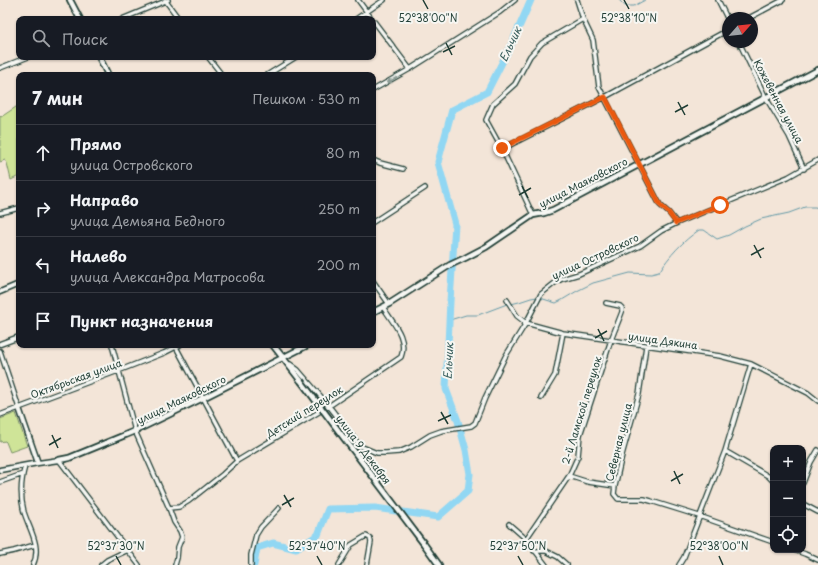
<!DOCTYPE html>
<html lang="ru">
<meta charset="utf-8">
<style>
body{margin:0;font-family:"Playpen Sans",sans-serif;background:#20242c;color:#f1f3f6}
.controls{position:absolute;right:12px;bottom:12px;display:grid;overflow:hidden;border-radius:8px;box-shadow:0 1px 3px #0004}
.controls button{width:36px;height:36px;display:grid;place-items:center;padding:0;border:0;border-bottom:1px solid #363941;background:#171b24;color:#f1f3f6;font:20px sans-serif}
.compass{position:absolute;left:722px;top:12px;width:36px;height:36px;border-radius:50%;background:#171b24;box-shadow:0 1px 3px #0004;rotate:62deg}
.stop{position:absolute;width:12px;height:12px;margin:-9px;border:3px solid #ea580c;border-radius:50%;background:#fff}
.stop.end{background:#ea580c;border-color:#fff;box-shadow:0 1px 4px #0008}
.list{margin:0;padding:0;list-style:none}
h2{display:flex;justify-content:space-between;align-items:center;height:52px;margin:0;padding:0 16px;font-size:17px}
h2 small{font-size:13px;font-weight:400;color:#9ea1a6}
.list li{display:grid;grid-template-columns:26px 1fr auto;gap:12px;align-items:center;box-sizing:border-box;height:56px;padding:0 16px;border-top:1px solid #363941}
.list b{display:block;font-size:15px;white-space:nowrap}
.list p{margin:0;font-size:13px;white-space:nowrap;color:#9ea1a6}
.list em{font-size:13px;font-style:normal;color:#9ea1a6}
.icon{flex:none;width:22px;height:22px;fill:none;stroke:currentColor;stroke-width:2;stroke-linecap:round;stroke-linejoin:round}
.map{position:relative;flex:none;width:818px;height:565px;overflow:hidden}
.search{position:absolute;background:#171b24;box-shadow:0 1px 3px #0004;left:16px;top:16px;width:360px;height:44px;display:flex;align-items:center;gap:10px;box-sizing:border-box;padding:0 14px;border-radius:8px;color:#9ea1a6;font-size:15px}
.panel{position:absolute;background:#171b24;box-shadow:0 1px 3px #0004;left:16px;top:72px;width:360px;height:276px;border-radius:8px}
.map>svg:first-child{display:block}
</style>
<div class="map">
<svg width="818" height="565" viewBox="0 0 818 565">
<rect width="100%" height="100%" fill="#f3e5d8"/>
<filter id="ink" filterUnits="userSpaceOnUse"><feTurbulence type="fractalNoise" baseFrequency=".025" numOctaves="2"/><feDisplacementMap in="SourceGraphic" scale="8" xChannelSelector="R" yChannelSelector="G"/><feConvolveMatrix kernelMatrix="1 2 1 2 8 2 1 2 1" color-interpolation-filters="sRGB"/></filter>
<g filter="url(#ink)">
<path fill="#cfe498" stroke="#779066" d="M19,105V176L11,180L7,163L5,160L0,162V116L1,117Z
M16,413L27,446L10,452L6,442L5,441L0,442V419Z"/>
<g fill="none" stroke-linecap="round" stroke-linejoin="round">
<path stroke="#6399a7" stroke-width="1" d="M619,0L625,6H634L645,0
M511,304L519,302L531,298L537,297L556,303L562,300L577,291L593,283L630,273L651,274L659,272C669,256 683,241 699,230H704L717,239L729,235L745,226L761,219L789,213L805,207H815L818,208
M449,322L453,319L466,315H478L507,304"/>
<path stroke="#91d7f3" stroke-width="7" d="M254,565L257,548L273,543L296,549L318,535L328,509L375,508L438,517L468,491L470,474L466,450L458,421L446,389L450,301L455,224L438,162L452,110L487,92L512,43L531,0"/>
<defs>
<path id="minor" d="M165,0L179,19
M358,0L372,19
M577,0L583,19L593,40L599,87L660,205L669,213L677,223
M718,0L728,20
M749,18L783,0
M122,19L168,0
M356,19L384,0
M373,20L410,69
M739,42L766,98L789,136L804,169
M208,57L222,75
M0,68L28,57
M267,75L296,57
M373,90L410,69L500,12L515,0
M502,149L605,97L728,30
M373,160L380,163L403,169
M0,213L19,208
M533,215L502,149L486,120L493,104L515,84L530,56L542,43L583,19
M373,222L425,188
M373,281L389,304
M507,300L517,316L526,323L563,333L720,356L751,364L808,393L818,401
M112,345L135,431L169,508L174,522L180,531L182,537L178,547L177,558L175,565
M646,346L639,394L622,455L615,486L614,494L618,499H644L651,501L699,516L773,542
M176,347L237,461
M0,351L19,408
M290,364L298,370L329,406L360,446L377,453H386L399,452L411,447L430,435L441,431L471,426L475,423L485,398L505,357L526,323L541,294L556,282L562,279L579,274L640,246L661,231L677,223L788,177L818,160
M751,364L725,451L768,476L773,481
M541,398L555,375L563,333
M0,415L118,371L164,353L180,345
M59,460L139,565
M25,466C21,480 20,497 24,512C29,529 42,546 33,565
M569,476L588,482L615,486
M0,482L23,474
M803,483L811,462L818,450
M803,504L818,512
M169,508L179,507L189,501L223,474L237,461L329,406L401,357C408,338 393,323 383,307
M509,524L526,539
M794,550L805,554L818,560
M534,551H546L558,557L567,565
M0,554L14,551L35,545
M101,565L107,560L128,550
M251,565V555L256,535L261,527L279,508
M339,565L351,545L366,536L370,538L371,542L367,565
M546,565L526,539L569,476L578,456L580,435L611,340L622,312V308L620,306L606,303
M679,565L684,557L725,451"/>
<path id="tertiary" d="M0,292L19,284
M0,344L19,337
M19,408L38,463
M0,470L38,463L59,460"/>
<path id="secondary" d="M70,0L80,19
M99,57L108,75
M373,312L389,304L450,265L465,258L486,247L533,215L544,213L553,210L818,70
M273,345L301,381
M59,460L69,458L135,431L203,398L308,345
M424,544L439,565"/>
</defs>
<use href="#minor" stroke="#1f3d34" stroke-width="6"/>
<use href="#tertiary" stroke="#1f3d34" stroke-width="7"/>
<use href="#secondary" stroke="#1f3d34" stroke-width="8"/>
<use href="#minor" stroke="#f6f6f2" stroke-width="3.5"/>
<use href="#tertiary" stroke="#f6f6f2" stroke-width="4"/>
<use href="#secondary" stroke="#f6f6f2" stroke-width="4.5"/>
<defs>
<path id="secondary-bridge" d="M301,381L424,544"/>
</defs>
<use href="#secondary-bridge" stroke="#1f3d34" stroke-width="8" stroke-linecap="butt"/>
<use href="#secondary-bridge" stroke="#f6f6f2" stroke-width="4.5"/>
</g>
<defs><path id="oneway-solid" d="M-6-.8H1V-3.2L6.5 0L1 3.2V.8H-6Z"/></defs>
<use fill="#8a9a93" href="#oneway-solid" transform="translate(392 80) rotate(151)"/>
</g>
<g fill="none" stroke-linecap="round" stroke-linejoin="round" filter="url(#ink)">
<path stroke="#ea580c" stroke-width="5" d="M502,148L605,97L660,205L669,213L676,223L720,205"/>
</g>
<path fill="none" stroke="#1f3d34" stroke-width="1.5" d="M423,0L428,9M624,0L629,9M446,43L452,55M443,52L455,46M678,102L685,115M675,112L688,105M522,186L528,198M519,195L531,188M754,245L761,258M751,255L764,248M598,329L604,341M595,338L607,331M441,412L448,424M438,421L451,415M52,435L58,448M49,445L61,438M674,471L680,484M671,481L683,474M284,495L291,507M282,505L294,498M116,556L121,565M317,556L322,565M518,556L523,565M719,556L723,565"/>
<g text-anchor="middle" dominant-baseline="central" stroke-width="4" stroke-linejoin="round" paint-order="stroke">
<g font-size="10" fill="#1f3d34" stroke="#f6f6f2">
<text transform="translate(779 101) rotate(62)">Кожевенная улица</text>
<text transform="translate(583 182) rotate(-27)">улица Маяковского</text>
<text transform="translate(595 256) rotate(-25)">улица Островского</text>
<text transform="translate(663 340) rotate(8)">улица Дякина</text>
<text transform="translate(76 378) rotate(-20)">Октябрьская улица</text>
<text transform="translate(181 399) rotate(-26)">улица Маяковского</text>
<text transform="translate(581 410) rotate(-73)">2-й Ламской переулок</text>
<text transform="translate(304 411) rotate(-32)">Детский переулок</text>
<text transform="translate(618 442) rotate(-76)">Северная улица</text>
<text transform="translate(364 449) rotate(53)">улица 9 Декабря</text>
</g>
<g font-size="11" font-style="italic" fill="#365c5a" stroke="#f6f6f2">
<text transform="translate(510 44) rotate(-65)">Ельчик</text>
<text transform="translate(448 361) rotate(-87)">Ельчик</text>
</g>
</g>
<g font-size="10" text-anchor="middle" fill="#1f3d34" stroke="#f6f6f2" stroke-width="4" stroke-linejoin="round" paint-order="stroke">
<text x="428" y="22">52°38'00"N</text>
<text x="629" y="22">52°38'10"N</text>
<text x="116" y="550">52°37'30"N</text>
<text x="317" y="550">52°37'40"N</text>
<text x="518" y="550">52°37'50"N</text>
<text x="719" y="550">52°38'00"N</text>
</g>
</svg>
<div class="controls">
<button>+</button>
<button>−</button>
<button><svg class="icon" aria-label="locate" viewBox="0 0 24 24"><circle cx="12" cy="12" r="6"/><path d="M12 2v4M12 18v4M2 12h4M18 12h4"/></svg></button>
</div>
<svg class="compass" viewBox="-18 -18 36 36"><path d="M0-13l5 13h-10z" fill="#e53935"/><path d="M0 13l5-13h-10z" fill="#9ea1a6"/></svg>
<div class="stop" style="left:720px;top:205px"></div>
<div class="stop end" style="left:502px;top:148px"></div>
<div class="search"><svg class="icon" aria-label="search" viewBox="0 0 24 24"><circle cx="10" cy="10" r="6"/><path d="M15 15l6 6"/></svg>Поиск</div>
<section class="panel">
<h2>7 мин<small>Пешком · 530 m</small></h2>
<ul class="list">
<li><svg class="icon" aria-label="ahead" viewBox="0 0 24 24"><path d="M12 20V5M6 11l6-6 6 6"/></svg><div><b>Прямо</b><p>улица Островского</p></div><em>80 m</em></li>
<li><svg class="icon" aria-label="right" viewBox="0 0 24 24"><path d="M7 20v-9h11M14 6l5 5-5 5"/></svg><div><b>Направо</b><p>улица Демьяна Бедного</p></div><em>250 m</em></li>
<li><svg class="icon" aria-label="left" viewBox="0 0 24 24"><path d="M17 20v-9H6M10 6l-5 5 5 5"/></svg><div><b>Налево</b><p>улица Александра Матросова</p></div><em>200 m</em></li>
<li><svg class="icon" aria-label="arrive" viewBox="0 0 24 24"><path d="M6 21V4h12l-3 4 3 4H6"/></svg><div><b>Пункт назначения</b></div></li>
</ul>
</section>
</div>
